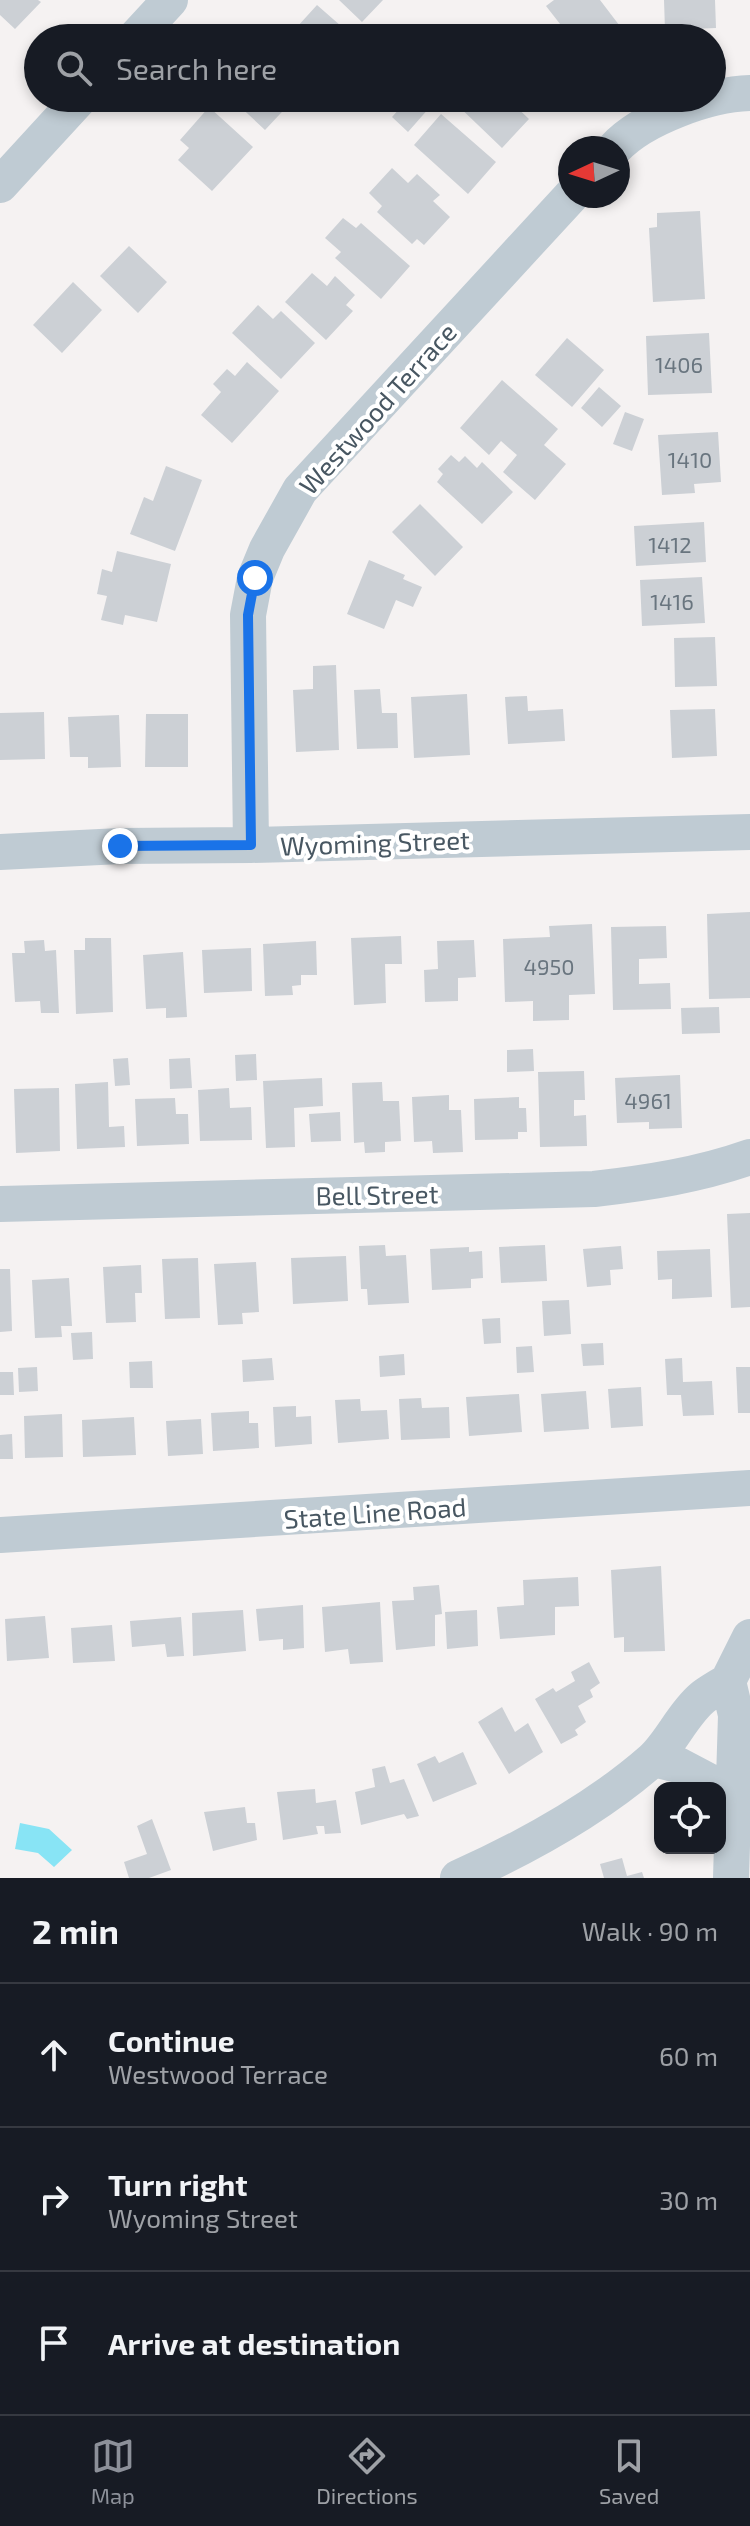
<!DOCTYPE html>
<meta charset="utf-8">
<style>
body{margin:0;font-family:"Exo 2",sans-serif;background:#242831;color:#f1f3f6}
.controls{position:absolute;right:24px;bottom:24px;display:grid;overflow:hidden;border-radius:16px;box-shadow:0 4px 12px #0003}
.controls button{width:72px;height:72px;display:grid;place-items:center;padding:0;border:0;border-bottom:2px solid #363941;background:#171b24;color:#f1f3f6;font:40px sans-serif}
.compass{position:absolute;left:558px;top:136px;width:72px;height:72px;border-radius:50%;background:#171b24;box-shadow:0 4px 12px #0003;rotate:266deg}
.stop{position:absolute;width:24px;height:24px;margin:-18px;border:6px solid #1a73e8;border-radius:50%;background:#fff}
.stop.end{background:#1a73e8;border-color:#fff;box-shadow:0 2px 8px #0008}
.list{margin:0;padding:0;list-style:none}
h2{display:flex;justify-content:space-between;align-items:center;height:104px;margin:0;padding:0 32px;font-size:34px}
h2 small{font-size:26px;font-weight:400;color:#9ea1a6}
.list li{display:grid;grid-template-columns:52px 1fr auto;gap:24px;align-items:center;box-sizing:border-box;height:144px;padding:0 32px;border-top:2px solid #363941}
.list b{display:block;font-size:30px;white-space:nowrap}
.list p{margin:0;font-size:26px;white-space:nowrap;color:#9ea1a6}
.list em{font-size:26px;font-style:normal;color:#9ea1a6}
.icon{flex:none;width:44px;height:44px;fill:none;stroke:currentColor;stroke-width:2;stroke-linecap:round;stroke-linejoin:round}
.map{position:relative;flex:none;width:750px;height:1878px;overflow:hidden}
.search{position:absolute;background:#171b24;box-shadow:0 4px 12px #0003;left:24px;right:24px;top:24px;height:88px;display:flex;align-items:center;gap:20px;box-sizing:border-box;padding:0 28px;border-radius:44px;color:#9ea1a6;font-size:30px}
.sheet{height:536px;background:#171b24}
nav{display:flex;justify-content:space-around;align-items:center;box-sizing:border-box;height:112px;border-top:2px solid #363941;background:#171b24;font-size:22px;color:#9ea1a6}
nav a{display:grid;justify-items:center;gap:4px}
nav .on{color:#8c9099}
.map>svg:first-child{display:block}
</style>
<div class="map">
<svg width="750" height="1878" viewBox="0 0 750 1878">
<rect width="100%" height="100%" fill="#f5f2f2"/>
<path fill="#88e4f5" d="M20,1823L49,1829L72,1850L54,1867L38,1853L15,1849Z"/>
<path fill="#ccd0d5" d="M0,0H38L41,2L15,29L0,15Z
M339,0H383L362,22Z
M554,0H600L629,38H571L546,6Z
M664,0H715L716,28L665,30Z
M317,5L341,26L330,38H287Z
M235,98H295L265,130L233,100Z
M409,98H420L430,107L408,132L392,117Z
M456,98H507L529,119L502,148L453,101Z
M539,98H565L551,111Z
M209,107L253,147L212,191L178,160L189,148L180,140Z
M441,114L496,162L468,194L414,145Z
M392,168L408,183L417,174L440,195L433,201L450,217L424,245L417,239L412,244L377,212L382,206L369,193Z
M700,211L705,299L653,302L649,228L657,227V213Z
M343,218L356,228L361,223L410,266L381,299L335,258L341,252L325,238Z
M129,246L167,282L138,313L100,276Z
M312,273L327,286L335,276L355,295L346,305L353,311L326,340L285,302Z
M73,282L102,310L62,353L33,325Z
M258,305L273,319L281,311L315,343L281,379L232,333Z
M709,333L712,393L648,395L646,336Z
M567,338L604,370L572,407L535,375Z
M247,362L279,391L232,443L201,415L221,392L213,384L227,369L235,376Z
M502,380L558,429L544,445L566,464L535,500L503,472L517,455L501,441L489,455L460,428Z
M599,387L621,406L602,427L581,408Z
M625,412L644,419L632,451L613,444Z
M718,432L721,482L694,484L695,493L662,495L658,435Z
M451,455L459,462L465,456L477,468L482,462L513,492L482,524L437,482L443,474L438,469Z
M166,466L202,480L175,551L130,534L144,497L153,501Z
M420,504L463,547L435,576L392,532Z
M704,522L706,562L636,566L634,526Z
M117,551L171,564L157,622L125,615L123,625L101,620L107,596L97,594L102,569L112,572Z
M369,560L405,575L403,579L422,587L413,607L396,600L384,629L347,614Z
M702,577L705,623L642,626L640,580Z
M715,637L717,686L675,687L674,638Z
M336,665L339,750L296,752L293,690L313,689V666Z
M380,689L382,713H397L398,748L357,749L354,690Z
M467,694L470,755L414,758L411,697Z
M527,696L528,711L563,709L565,741L508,744L505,697Z
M715,709L717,756L672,758L670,710Z
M44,712L45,759L0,760V713Z
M146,714H188V767H145Z
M119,715L121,767L88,768V757H70L68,717Z
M750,912V998L709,999L707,914Z
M592,924L595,994L569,995V1020L533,1021V1001L505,1002L503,939L550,937L549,926Z
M666,926L667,958L639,959V984L670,983L671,1009L613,1010L611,927Z
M401,936L402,964H385L386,1003L354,1005L351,938Z
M85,938H111L113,1012L76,1014L74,950H85Z
M44,940L45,951L56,950L59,1013H41L40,1001L15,1002L12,953H25L24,941Z
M474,940L476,977L458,978V1001L425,1002L424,970L438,969L437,941Z
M316,941L317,975H301V985L292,986L293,995L265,996L263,944Z
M251,948L252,991L204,993L202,950Z
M183,952L187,1017L166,1018V1008L146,1009L143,955Z
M719,1007L720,1033L682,1034L681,1008Z
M533,1049L534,1071L507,1072V1050Z
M256,1054L257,1080L236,1081L235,1055Z
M128,1058L130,1085L115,1086L113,1059Z
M190,1058L192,1088L170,1089L169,1059Z
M584,1071L585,1100H574V1116L586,1115L587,1146L540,1147L538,1072Z
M680,1075L682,1128L649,1129V1122L617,1123L615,1078Z
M322,1078L323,1106L294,1108L295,1147L266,1148L263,1081Z
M108,1082L109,1127L124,1126L125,1147L77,1149L75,1084Z
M382,1082L383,1101H399L401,1141L385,1142V1152L365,1153L364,1142L354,1143L352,1083Z
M59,1088L60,1151L16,1153L14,1089Z
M229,1088L230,1108L251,1107L252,1140L200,1141L198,1090Z
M449,1095V1110H461L463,1152L433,1153L432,1141L414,1142L412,1097Z
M519,1097V1108H526L527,1132H518V1139L475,1140L474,1099Z
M175,1098L176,1114H188L189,1144L137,1146L135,1099Z
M340,1112L341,1141L311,1142L309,1114Z
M750,1213V1307L731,1308L727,1214Z
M385,1245L386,1256L406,1255L409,1303L368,1305L367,1289H361L359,1246Z
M545,1245L547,1281L501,1283L499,1247Z
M621,1246L623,1269L610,1270L611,1285L587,1287L583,1249Z
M469,1247V1252L482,1251L483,1278L471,1279V1288L432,1290L430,1249Z
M710,1249L712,1297L672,1299V1279L658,1280L657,1251Z
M346,1256L348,1301L293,1304L291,1258Z
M198,1258L200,1318L165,1319L162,1259Z
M256,1262L259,1312L242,1313L243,1324L218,1325L214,1264Z
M141,1265L142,1293H135L136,1322L106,1323L103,1267Z
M0,1269H10L12,1331L0,1332Z
M69,1278L72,1326H61L62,1337L35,1338L32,1280Z
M569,1300L571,1334L544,1336L542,1301Z
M500,1318L501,1343L484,1344L482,1319Z
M92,1332L93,1359L73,1360L71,1333Z
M603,1343L604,1365L583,1366L581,1344Z
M532,1346L534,1372L517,1373L516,1347Z
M404,1354L405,1375L380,1377L379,1356Z
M272,1358L274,1380L243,1382L242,1360Z
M682,1358L683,1382L712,1381L714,1415L683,1416L681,1395H667L665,1359Z
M152,1361L153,1388H130L129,1362Z
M37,1367L38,1391L19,1392L18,1368Z
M736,1367H750V1413H738Z
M0,1372H13L14,1395H0Z
M641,1387L643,1426L611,1428L608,1389Z
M586,1391L589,1429L544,1432L541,1394Z
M519,1394L522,1432L469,1436L466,1397Z
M421,1398L422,1408L449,1407L450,1438L401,1440L399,1399Z
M360,1399L361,1411L387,1410L389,1439L338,1443L335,1400Z
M296,1406V1417L311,1416L312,1444L275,1447L273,1407Z
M249,1411V1423H258L259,1448L213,1451L211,1413Z
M62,1414L63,1457L25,1458L24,1416Z
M134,1417L136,1455L83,1457L82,1420Z
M201,1419L203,1454L168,1456L166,1421Z
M12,1434L13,1459H0V1435Z
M661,1566L665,1651L624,1652V1637L614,1638L611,1570Z
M578,1577L579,1606L555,1607V1635L500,1639L497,1607L524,1605L523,1580Z
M439,1585L442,1614L435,1615V1646L396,1650L392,1601L414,1600L413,1587Z
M380,1602L383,1662L350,1664L348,1649L325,1652L322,1607Z
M303,1605L304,1648L283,1650V1639L259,1641L256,1609Z
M243,1610L246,1651L193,1656L192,1613Z
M477,1610L478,1646L447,1649L445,1612Z
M45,1616L49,1658L7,1661L5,1619Z
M181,1617L184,1656L167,1657L165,1644L132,1647L130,1621Z
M112,1625L115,1661L73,1663L71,1628Z
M589,1662L600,1683L590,1690L593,1697L578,1706L586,1722L575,1730L578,1735L561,1744L535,1699L553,1688L556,1692L575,1681L571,1672Z
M502,1707L515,1732L528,1723L543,1752L509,1774L478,1722Z
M463,1752L477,1784L433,1802L417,1764L435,1756L439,1763Z
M385,1766L390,1783L404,1779L419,1816L407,1819L404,1814L361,1825L355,1792L375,1787L372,1769Z
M315,1789L316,1803L336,1800L341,1833L325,1834L324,1826H316L318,1834L283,1840L277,1792Z
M245,1807L247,1823H255L257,1840L213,1851L204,1812Z
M152,1819L171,1870L149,1878H129L124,1862L147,1854L137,1826Z
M622,1858L627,1876L642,1872L644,1878H604L600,1864Z"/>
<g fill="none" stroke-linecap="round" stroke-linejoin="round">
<path stroke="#bfcbd3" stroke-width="36" d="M135,38L170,0
M615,148C643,118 709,94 750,93
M0,185L80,98
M251,845L248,615L255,578L267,549L300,490L571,196
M0,852L120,846L251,845L750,832
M0,1204L594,1189C647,1183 699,1175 750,1157
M0,1535L750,1488
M654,1759L678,1765L733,1794
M458,1878C527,1847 595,1810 652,1760C671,1743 682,1715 702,1698C709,1692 719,1687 728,1681
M731,1878L736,1715L728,1681L750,1637"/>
</g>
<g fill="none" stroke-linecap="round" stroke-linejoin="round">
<path stroke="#1a73e8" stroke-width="10" d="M120,846L251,845L248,615L255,578"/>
</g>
<g text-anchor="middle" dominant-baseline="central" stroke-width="8" stroke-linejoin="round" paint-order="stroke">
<g font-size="22" fill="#69757f">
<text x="679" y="364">1406</text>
<text x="690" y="459">1410</text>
<text x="670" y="544">1412</text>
<text x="672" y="601">1416</text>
<text x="549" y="966">4950</text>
<text x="648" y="1100">4961</text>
</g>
<g font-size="26" fill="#485762" stroke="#fff">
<text transform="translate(377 408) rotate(-48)">Westwood Terrace</text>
<text transform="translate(375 842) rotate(-2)">Wyoming Street</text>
<text transform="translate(377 1194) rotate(-1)">Bell Street</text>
<text transform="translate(375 1512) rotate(-4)">State Line Road</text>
</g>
</g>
</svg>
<div class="controls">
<button><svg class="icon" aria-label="locate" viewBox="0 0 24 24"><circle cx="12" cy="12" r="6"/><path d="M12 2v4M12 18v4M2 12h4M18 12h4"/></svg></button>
</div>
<svg class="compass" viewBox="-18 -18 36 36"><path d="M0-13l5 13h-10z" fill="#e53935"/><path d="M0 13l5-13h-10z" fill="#9ea1a6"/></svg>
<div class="stop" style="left:255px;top:578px"></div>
<div class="stop end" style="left:120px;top:846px"></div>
<div class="search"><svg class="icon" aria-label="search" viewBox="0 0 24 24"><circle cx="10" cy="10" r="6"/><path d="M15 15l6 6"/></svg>Search here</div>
</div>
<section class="sheet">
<h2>2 min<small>Walk · 90 m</small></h2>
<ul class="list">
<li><svg class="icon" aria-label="ahead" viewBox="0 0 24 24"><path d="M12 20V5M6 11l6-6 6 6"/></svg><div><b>Continue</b><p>Westwood Terrace</p></div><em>60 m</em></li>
<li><svg class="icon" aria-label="right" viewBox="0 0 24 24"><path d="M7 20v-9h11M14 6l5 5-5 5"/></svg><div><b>Turn right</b><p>Wyoming Street</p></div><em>30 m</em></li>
<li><svg class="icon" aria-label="arrive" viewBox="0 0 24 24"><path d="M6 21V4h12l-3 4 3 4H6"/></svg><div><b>Arrive at destination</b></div></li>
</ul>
</section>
<nav>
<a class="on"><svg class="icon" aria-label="map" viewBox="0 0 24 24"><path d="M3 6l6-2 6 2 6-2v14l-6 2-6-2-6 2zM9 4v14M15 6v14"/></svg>Map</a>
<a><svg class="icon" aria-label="directions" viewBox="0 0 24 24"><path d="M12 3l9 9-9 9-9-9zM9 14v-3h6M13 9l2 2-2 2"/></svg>Directions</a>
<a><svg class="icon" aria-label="saved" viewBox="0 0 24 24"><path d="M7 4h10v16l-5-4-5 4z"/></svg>Saved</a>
</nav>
